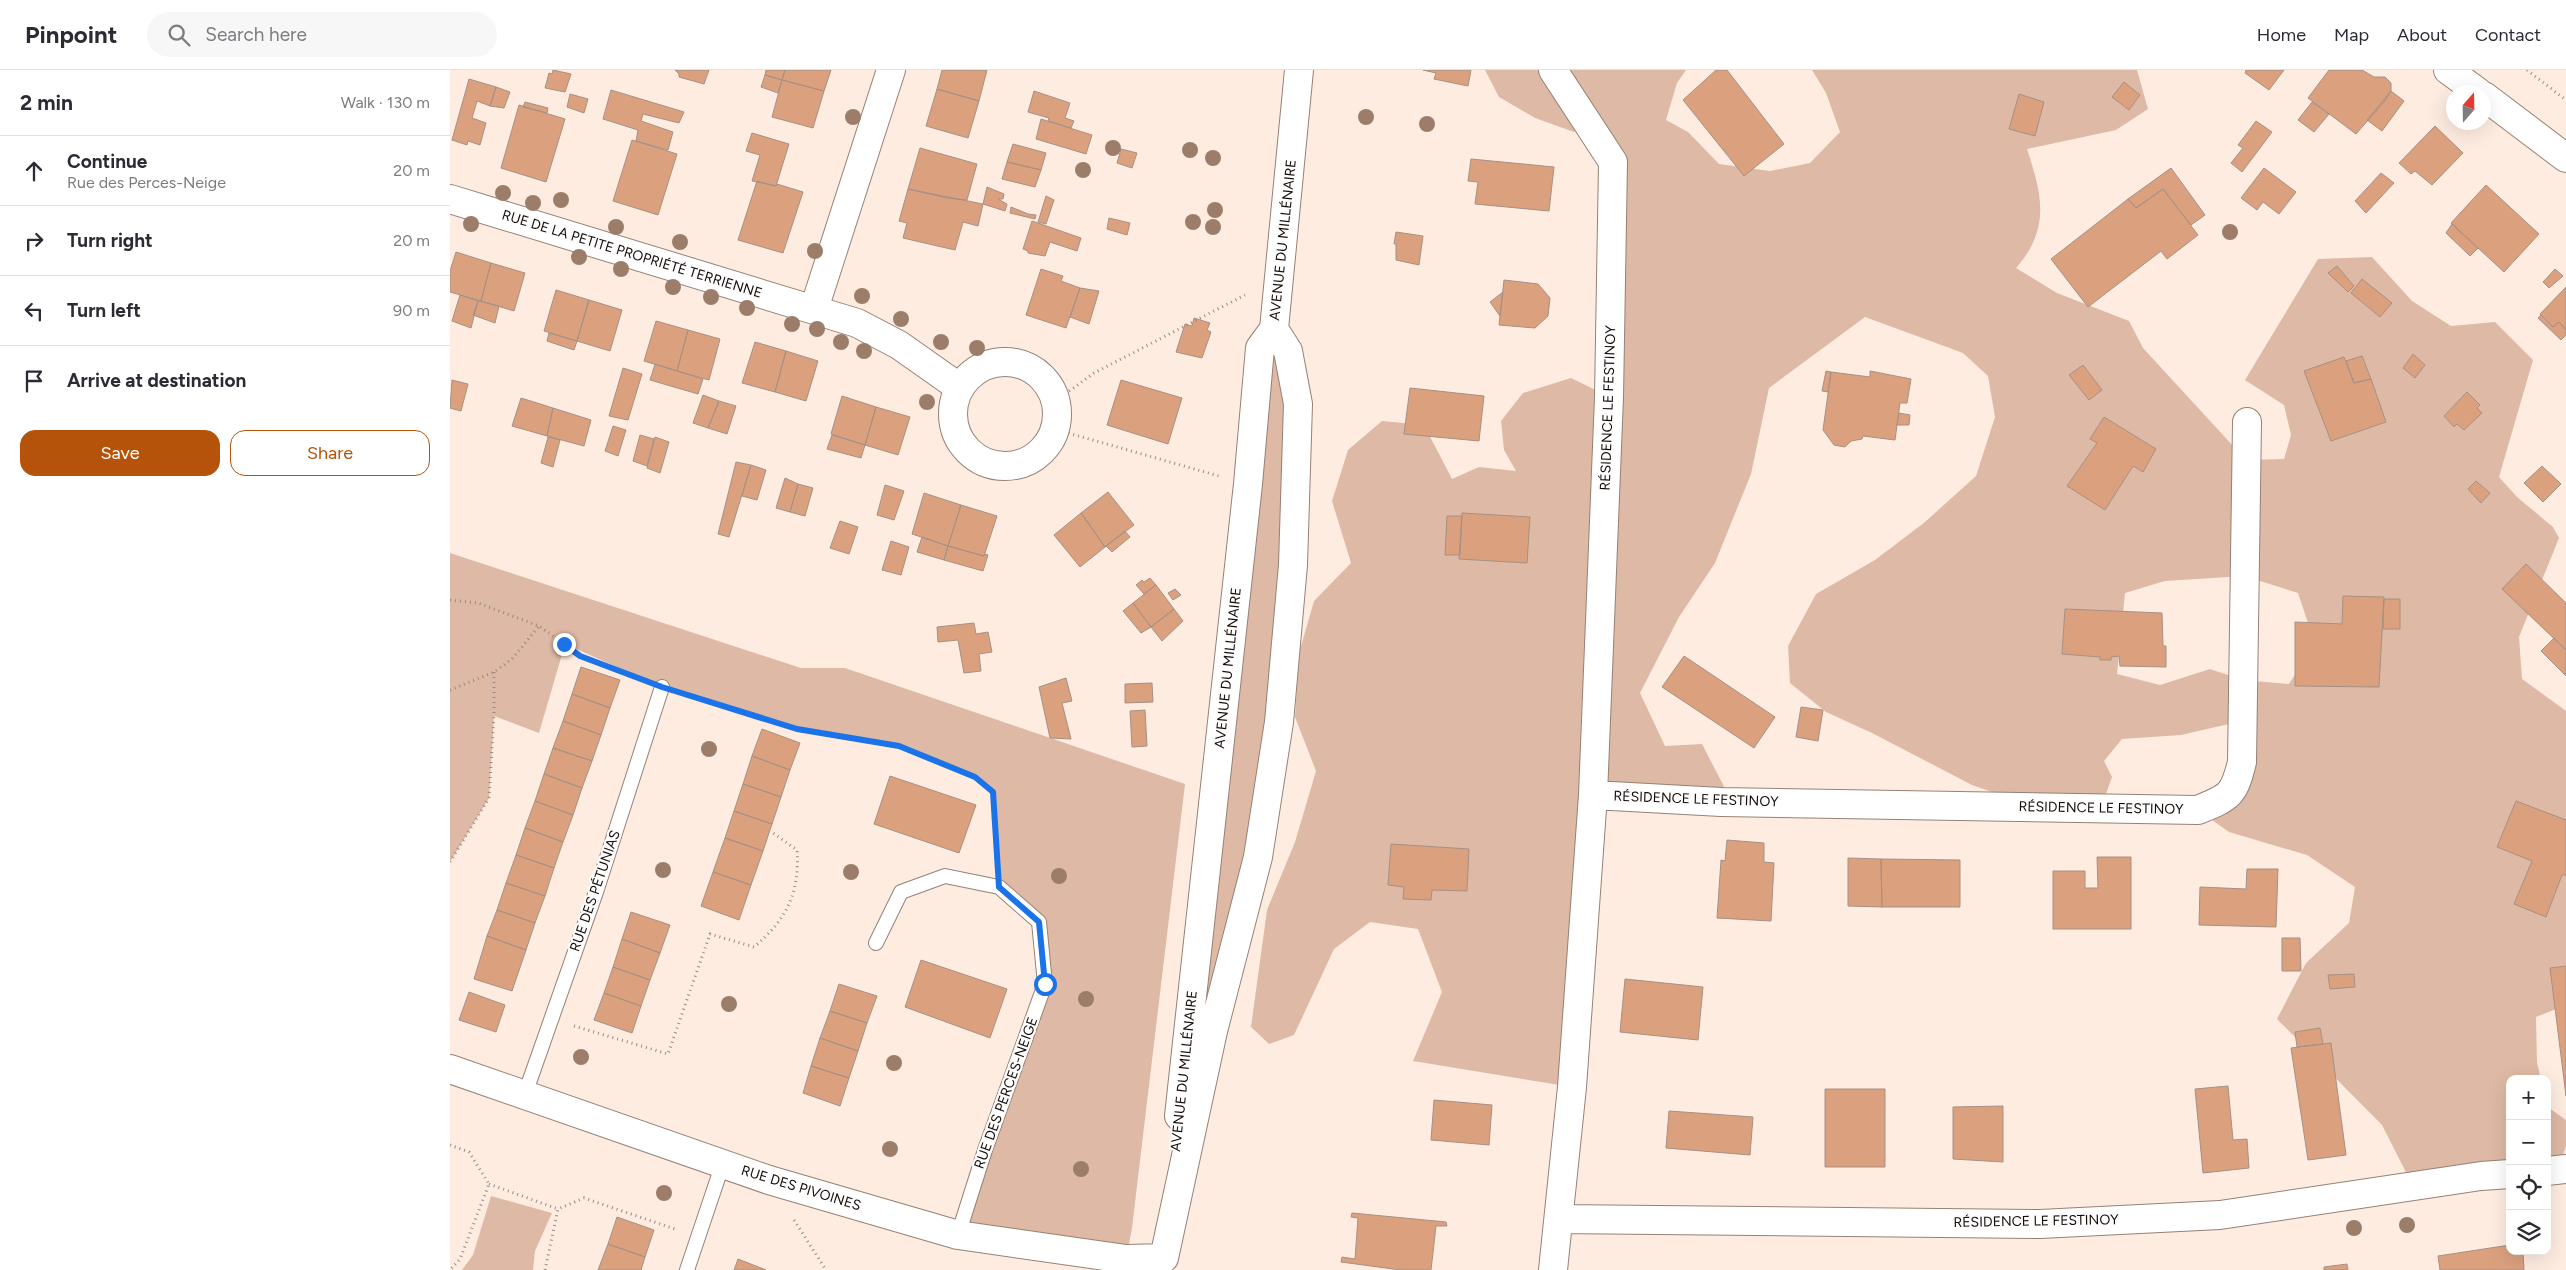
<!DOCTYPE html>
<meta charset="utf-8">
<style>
body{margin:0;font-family:Figtree,sans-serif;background:#f7f7f7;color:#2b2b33}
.controls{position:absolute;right:15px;bottom:15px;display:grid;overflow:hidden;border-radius:10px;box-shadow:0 5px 20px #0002}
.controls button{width:45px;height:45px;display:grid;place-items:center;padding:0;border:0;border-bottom:1px solid #e1e1e2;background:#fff;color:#2b2b33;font:25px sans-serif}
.compass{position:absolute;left:1996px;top:15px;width:45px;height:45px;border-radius:50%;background:#fff;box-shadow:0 5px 20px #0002;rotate:20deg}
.stop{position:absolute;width:15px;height:15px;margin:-11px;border:4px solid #1a73e8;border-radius:50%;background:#fff}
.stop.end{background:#1a73e8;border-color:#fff;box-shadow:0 1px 5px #0008}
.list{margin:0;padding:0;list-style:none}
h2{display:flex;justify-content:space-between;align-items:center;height:65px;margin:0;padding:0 20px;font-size:21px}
h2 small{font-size:16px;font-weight:400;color:#7c7c81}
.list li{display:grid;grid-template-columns:32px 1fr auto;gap:15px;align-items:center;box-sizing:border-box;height:70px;padding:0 20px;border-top:1px solid #e1e1e2}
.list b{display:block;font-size:19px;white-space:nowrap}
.list p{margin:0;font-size:16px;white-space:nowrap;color:#7c7c81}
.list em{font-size:16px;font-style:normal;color:#7c7c81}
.actions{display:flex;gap:10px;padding:15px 20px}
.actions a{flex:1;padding:11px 0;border:1px solid #b45309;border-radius:15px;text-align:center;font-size:18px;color:#b45309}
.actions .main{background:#b45309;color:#fff}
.icon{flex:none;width:28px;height:28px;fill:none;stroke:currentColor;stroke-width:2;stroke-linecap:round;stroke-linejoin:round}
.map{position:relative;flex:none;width:2116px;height:1200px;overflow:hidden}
header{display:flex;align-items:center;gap:30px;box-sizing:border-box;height:70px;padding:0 25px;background:#fff;border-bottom:1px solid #e1e1e2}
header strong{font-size:24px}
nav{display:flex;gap:28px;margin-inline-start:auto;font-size:18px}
.search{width:350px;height:45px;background:#f7f7f7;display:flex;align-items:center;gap:12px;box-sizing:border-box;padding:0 18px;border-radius:28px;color:#7c7c81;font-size:19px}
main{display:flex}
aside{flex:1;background:#fff}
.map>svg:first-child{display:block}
</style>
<header>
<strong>Pinpoint</strong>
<div class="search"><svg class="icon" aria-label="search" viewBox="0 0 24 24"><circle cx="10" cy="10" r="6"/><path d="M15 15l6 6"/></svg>Search here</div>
<nav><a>Home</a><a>Map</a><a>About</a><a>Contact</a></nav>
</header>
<main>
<aside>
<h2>2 min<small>Walk · 130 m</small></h2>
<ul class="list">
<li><svg class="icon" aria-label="ahead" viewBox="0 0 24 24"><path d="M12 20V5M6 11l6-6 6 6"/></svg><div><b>Continue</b><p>Rue des Perces-Neige</p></div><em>20 m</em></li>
<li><svg class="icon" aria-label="right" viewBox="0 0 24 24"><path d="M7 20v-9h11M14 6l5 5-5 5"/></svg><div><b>Turn right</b></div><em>20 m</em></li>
<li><svg class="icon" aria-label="left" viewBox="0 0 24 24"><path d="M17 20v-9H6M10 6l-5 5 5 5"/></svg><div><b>Turn left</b></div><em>90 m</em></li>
<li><svg class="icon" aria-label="arrive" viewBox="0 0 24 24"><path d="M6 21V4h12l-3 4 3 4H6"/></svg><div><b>Arrive at destination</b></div></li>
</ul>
<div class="actions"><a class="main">Save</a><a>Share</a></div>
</aside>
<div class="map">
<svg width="2116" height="1200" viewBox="0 0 2116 1200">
<rect width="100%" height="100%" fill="#ffece1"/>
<path fill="#deb9a5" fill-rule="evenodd" d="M1035,0H1236L1227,13L1216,50L1238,62L1269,94L1320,101L1360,93L1390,62L1376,23L1362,0H1687L1698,39L1666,60L1577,79C1592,125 1601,158 1566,198L1607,223L1679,251L1693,278L1796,390L1834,389L1841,365L1834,335L1795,310L1868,189L1922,187L1962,231L2001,256L2045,252L2083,290L2049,407L2067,427L2103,457L2109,468L2069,567L2072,609L2116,641V935L2086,947L2087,993L2091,1009H2060V1105L1963,1116L1932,1055L1827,949L1856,893L1899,853L1905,817L1857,785L1779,762L1748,740L1769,731L1792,651L1731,665L1672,669L1654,691L1662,707L1651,738L1585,737L1522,715L1422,663L1376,642L1340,613L1338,576L1366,524L1425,490L1475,452L1526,406L1545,347L1538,306L1513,283L1415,247L1319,318L1301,404L1265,493L1229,547L1190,623L1215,676L1252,674L1282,732L1144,725L1122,1017L963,991L992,922L968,859L920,852L884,879L844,965L819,974L801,957L817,840L845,772L866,701L845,647L849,583L864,531L901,493L882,431L898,380L932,351L974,355L1002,409L1029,397L1066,401L1054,380L1051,351L1073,323L1121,308L1156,325L1163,92L1136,50L1147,38L1124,62L1085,48L1049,27ZM1794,506L1848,523L1865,574L1839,614L1793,610L1760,599L1710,615L1667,604L1675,523L1715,511Z
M810,278L838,281L829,652L714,1188L798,414Z
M0,483L351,598H395L735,714L682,1158L676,1189L508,1165L595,914L589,852L549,817L543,722L525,707L449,676L347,659L212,617L115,574L89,663L44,646L39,728L0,792Z
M2097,1032L2099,1038L2116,1050V1076L2108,1100L2097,1101Z
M41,1126L102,1143L85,1181L83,1200H12L23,1185Z"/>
<path fill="#dba17f" stroke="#a69084" d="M103,0L121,4L115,22L95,18L99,3L102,4Z
M225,0H259L254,14L229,7V4Z
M316,0H335L332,10L315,5Z
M335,0H381L374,21L332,10Z
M492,0H537L529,31L487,19Z
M973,0H1021L1018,16L984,9L986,3Z
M1266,0H1277L1334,74L1294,106L1233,30Z
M1796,0H1834L1819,20L1795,3Z
M1879,0H1912L1924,7H1935L1941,13V21L1934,32L1906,64L1858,28Z
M315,5L332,10L328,23L311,17Z
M19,9L46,17L40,36L27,31L22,48L36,53L30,75L18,71L17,75L2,70Z
M332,10L374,21L363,58L322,47Z
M1674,12L1690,25L1679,40L1662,27Z
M46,17L60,22L54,38L40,36Z
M487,19L529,31L518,68L476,56Z
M161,20L234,42L229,53L193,44L191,51L223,62L218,80L186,71L188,60L153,49Z
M584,21L620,33L615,48L624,51L621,58L598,51L599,48L578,42Z
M1941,21L1954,31L1932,61L1917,50Z
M120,24L138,29L134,43L117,37Z
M1569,24L1594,32L1585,66L1559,59Z
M75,32L98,38L97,43L73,37Z
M1862,32L1879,44L1864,62L1848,50Z
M69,35L115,49L96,112L51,98Z
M591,49L642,65L636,84L586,69Z
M1806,51L1822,62L1792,102L1781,93L1793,78L1788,75Z
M1985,56L2013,83L1982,115L1965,101L1961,104L1949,93Z
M302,63L339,74L326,116L302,111L310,85L296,81Z
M182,70L227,84L208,145L163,131Z
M563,74L596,83L591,100L557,92Z
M470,78L527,94L517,130L497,128L458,119Z
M671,79L687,83L682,98L667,93Z
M1021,89L1104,97L1099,141L1025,134L1028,112L1018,111Z
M557,92L591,100L585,117L552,109Z
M1721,98L1755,145L1741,155L1713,119L1686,138L1678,129Z
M1814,98L1846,122L1829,144L1813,132L1807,140L1791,128Z
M1931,103L1944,113L1916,143L1905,131Z
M307,111L326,116L327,114L353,122L333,183L288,170Z
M2036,115L2089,164L2054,202L2001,153Z
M537,117L554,124L553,129H548L557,134L555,141L533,134Z
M458,119L533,134L528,156L513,152L505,180L453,168L457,153L449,151Z
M1713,119L1748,165L1717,189L1711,181L1638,237L1601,189L1678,129L1686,138Z
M596,126L604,130L596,154L588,152Z
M561,137L578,144L586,145L585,149L560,143Z
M659,148L680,153L677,165L657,159Z
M582,151L631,168L627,181L600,172L595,186L578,183V181L573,179Z
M2002,154L2028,178L2020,186L1996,163Z
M946,162L973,166L969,195L946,190V174H944Z
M6,182L41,193L31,231L0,222V201Z
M41,193L75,203L64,241L31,231Z
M1887,196L1904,216L1898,222L1878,203Z
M591,199L613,206L611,211L630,218L616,258L576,245Z
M2105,199L2113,206L2099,218L2093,212Z
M1912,209L1942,233L1930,247L1901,223Z
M1054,210L1088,214L1100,228L1098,246L1085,258L1049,255Z
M2116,217V260L2109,252L2103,257L2090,244Z
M630,218L649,221L639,254L620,247Z
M106,220L139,230L127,271L94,261Z
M1053,222L1050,246L1040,232Z
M10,225L28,231L21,258L2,251Z
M139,230L172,240L160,281L127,271Z
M28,231L49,236L45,253L23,245Z
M2091,245L2103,257L2109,252L2116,260V265L2111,270L2088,248Z
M744,248L760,253L757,260L761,262L752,288L726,282L735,254L742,256Z
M206,251L238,260L227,301L194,291Z
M238,260L270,269L259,310L227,301Z
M99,263L127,271L124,280L97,271Z
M305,272L336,281L325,322L292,313Z
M336,281L368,291L356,331L325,322Z
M1963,284L1975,295L1965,308L1953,298Z
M1912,286L1921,309L1904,313L1896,291Z
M1894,287L1904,313L1921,309L1936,352L1881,371L1854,301Z
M205,294L253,309L248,324L200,310Z
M1633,295L1652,320L1639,330L1619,305Z
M173,298L192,304L178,350L159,346Z
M1376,301L1381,302L1378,322L1372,321Z
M1420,301L1461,309L1457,333H1450L1445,370L1413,366L1412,369L1401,371L1395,377L1384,375L1373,360L1381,302L1420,307Z
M2,310L18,314L11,341L0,338Z
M671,310L732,328L718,374L657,355Z
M960,318L1034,326L1029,371L954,364Z
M2017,322L2030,335L2027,338L2032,343L2014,360L2007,354L2004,357L1994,346Z
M253,325L269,331L258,358L243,353Z
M392,326L426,337L415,375L381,364Z
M71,328L103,338L97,366L62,356Z
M269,331L286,336L277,364L258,358Z
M426,337L460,347L448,385L415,375Z
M103,338L141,350L134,376L97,366Z
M1449,343L1460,345L1459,355H1447Z
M1654,347L1706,379L1693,402L1683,396L1655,440L1617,416L1647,373L1640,369Z
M163,356L176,360L168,386L155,381Z
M190,365L204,369L197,396L183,391Z
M382,365L415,375L411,388L377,379Z
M98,367L110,370L103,397L91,393Z
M205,367L219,372L210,403L197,398Z
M286,392L301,395L279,467L268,464Z
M301,395L316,400L307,430L292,426Z
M2092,396L2111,414L2093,432L2074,413Z
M335,408L348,414L340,442L326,438Z
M2026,411L2040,423L2031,433L2018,419Z
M348,414L363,418L355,446L340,442Z
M435,415L454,421L444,450L427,445Z
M658,422L684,455L655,477L631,443Z
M474,423L511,435L498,476L462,464Z
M511,435L547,446L534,486L498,476Z
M631,443L655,477L630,497L604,465Z
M1012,443L1080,447L1077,493L1009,489Z
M997,446H1012L1010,485H995Z
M390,451L408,457L399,484L380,478Z
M675,461L680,467L662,482L656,476Z
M472,467L498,476L494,490L467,482Z
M441,471L459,477L451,505L432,500Z
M498,476L534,486L535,484L538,485L533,501L494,490Z
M2076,494L2116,533V580L2052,519Z
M700,508L706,515L694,524L686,515L692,510L694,512Z
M706,515L724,539L701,557L683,533Z
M725,519L731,525L723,530L718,523Z
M1893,526L1934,527L1929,617L1845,616V552L1892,554Z
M1934,529H1950V559H1933Z
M683,533L701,557L691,563L673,541Z
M724,539L733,551L712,571L701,557Z
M1615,539L1712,543L1713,576H1716V597L1670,596L1669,586L1661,587V590H1650V587L1612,584Z
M524,553L526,564L538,562L542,582L529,584L531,601L514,603L508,570L488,572L487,557Z
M2104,568L2116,580V606L2091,581Z
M1234,586L1325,647L1304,678L1212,617Z
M131,597L170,610L160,638L122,624Z
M616,608L622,631L612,633L621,669L600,668L589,617Z
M702,613L703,632L675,633V614Z
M122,624L160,638L151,665L113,651Z
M1351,637L1373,640L1368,671L1346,667Z
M695,640L697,676L682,677L680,641Z
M113,651L151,665L142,691L103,678Z
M312,659L350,673L340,700L302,686Z
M103,678L142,691L132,718L94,704Z
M302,686L340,700L331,727L293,714Z
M94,704L132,718L123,745L85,731Z
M440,706L526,735L509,783L424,754Z
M293,714L331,727L322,754L284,741Z
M85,731L123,745L113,772L75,758Z
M2066,731L2116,750V805H2112L2096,847L2064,834L2082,791L2047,777Z
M284,741L322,754L313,781L275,768Z
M75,758L113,772L104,798L66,785Z
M275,768L313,781L301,815L263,802Z
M1277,770L1314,773V792L1324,793L1321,851L1267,848L1271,790L1275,791Z
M941,774L1019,779L1017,821L982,820L981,830L953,829L954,817L938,815Z
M66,785L104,798L95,826L56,813Z
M1647,787H1681V859H1603V801H1635V818H1648Z
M1398,788L1431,789L1432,837L1398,836Z
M1431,789L1510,790V837H1432Z
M1797,799H1828L1826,857L1749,855L1750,817L1796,819Z
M263,802L301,815L289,850L251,836Z
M56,813L95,826L85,853L47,840Z
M47,840L85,853L76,880L37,866Z
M181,842L220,855L210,883L172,869Z
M37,866L76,880L62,921L24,909Z
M1832,868H1850L1851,901H1832Z
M172,869L210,883L200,910L163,897Z
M471,890L557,919L540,968L455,937Z
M2116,896V1026L2100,898Z
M163,897L200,910L191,936L154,923Z
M1904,904L1905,917L1880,919L1878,905Z
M1175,909L1253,917L1248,970L1170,962Z
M389,914L427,926L417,953L380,941Z
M19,922L55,935L46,962L9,950Z
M154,923L191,936L182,963L144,950Z
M380,941L417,953L408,981L370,968Z
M1870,958L1873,974L1847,977L1845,962Z
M370,968L408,981L399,1008L361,996Z
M1881,973L1896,1085L1858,1090L1841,978Z
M361,996L399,1008L390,1036L353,1023Z
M1778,1016L1783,1070L1797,1069L1799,1098L1753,1103L1745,1019Z
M1375,1019H1435V1097H1375Z
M984,1030L1042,1035L1039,1075L981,1070Z
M1553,1036V1092L1503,1089V1037Z
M1219,1041L1303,1047L1300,1085L1216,1078Z
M902,1143L996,1152L997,1156H986L981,1200H951L891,1192L892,1187L905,1189L908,1148L901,1147Z
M167,1147L204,1160L195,1187L158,1174Z
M158,1174L195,1187L191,1200H148Z
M2060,1175V1181H2073L2074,1200H1990L1988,1186Z
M288,1189L316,1200H284Z
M1897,1194L1898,1200H1874V1197Z"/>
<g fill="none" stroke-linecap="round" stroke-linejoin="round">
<defs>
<path id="service" d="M426,873L451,822L495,806L549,817L589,852L595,914L535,1080L508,1165
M75,1024L146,822L212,617
M237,1200L273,1093"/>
<path id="minor" d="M1998,0L2028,22
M2034,26L2116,88
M0,129L407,253L449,275L510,318
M364,239L441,0
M503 344a52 52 0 1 1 104 0a52 52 0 1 1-104 0Z
M1143,725L1271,732L1748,740C1780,727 1784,725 1792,692L1797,352
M0,999L319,1110L508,1165L676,1189L714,1188L763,961L808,787L829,652L843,495L848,334L838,281L824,259
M729,1046L798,414L810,278L824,259L849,0
M2097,1101L2116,1099
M1109,1149L1590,1154L1770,1145L2031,1106L2060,1104
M1103,1200L1122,1017L1143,725L1159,327L1163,92L1103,0"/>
</defs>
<use href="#service" stroke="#968175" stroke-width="16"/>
<use href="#minor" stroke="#968175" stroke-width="30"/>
<path stroke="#998a83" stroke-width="3" stroke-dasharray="1 4" stroke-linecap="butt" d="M2077,0L2116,30
M607,330L644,303L795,225
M604,359L769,406
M0,530L28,533L89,556L131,586L191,609
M0,620L44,602L62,589L89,556
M235,624L347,659L449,676L525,707L543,722L547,792
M0,792L39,728L44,645V602
M124,956L218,984L260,864L304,877C337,849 350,823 347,780L323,763
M0,1075L19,1082L39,1114L10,1189L0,1200
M39,1114L108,1139
M344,1150L376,1200
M95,1200L108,1139L134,1128L225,1159"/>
<use href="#service" stroke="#fff" stroke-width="14"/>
<use href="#minor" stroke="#fff" stroke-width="28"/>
</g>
<g fill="#9b7d6a">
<circle cx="403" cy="47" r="8"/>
<circle cx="916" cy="47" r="8"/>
<circle cx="977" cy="54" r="8"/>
<circle cx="663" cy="78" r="8"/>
<circle cx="740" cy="80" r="8"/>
<circle cx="763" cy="88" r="8"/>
<circle cx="633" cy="100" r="8"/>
<circle cx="53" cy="123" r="8"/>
<circle cx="111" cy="130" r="8"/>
<circle cx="83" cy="133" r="8"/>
<circle cx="765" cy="140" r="8"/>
<circle cx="743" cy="152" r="8"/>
<circle cx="21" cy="154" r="8"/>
<circle cx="166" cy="157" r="8"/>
<circle cx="763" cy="157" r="8"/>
<circle cx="1780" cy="162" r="8"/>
<circle cx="230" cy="172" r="8"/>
<circle cx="365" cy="181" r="8"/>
<circle cx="129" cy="187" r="8"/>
<circle cx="171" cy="199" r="8"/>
<circle cx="223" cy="217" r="8"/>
<circle cx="412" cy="226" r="8"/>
<circle cx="261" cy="227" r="8"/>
<circle cx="297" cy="238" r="8"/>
<circle cx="451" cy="249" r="8"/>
<circle cx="342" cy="254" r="8"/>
<circle cx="367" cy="259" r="8"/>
<circle cx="391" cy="272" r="8"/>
<circle cx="491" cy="272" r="8"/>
<circle cx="527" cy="278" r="8"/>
<circle cx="414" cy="281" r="8"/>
<circle cx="477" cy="332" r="8"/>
<circle cx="259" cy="679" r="8"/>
<circle cx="213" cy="800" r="8"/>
<circle cx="401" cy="802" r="8"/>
<circle cx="609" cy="806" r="8"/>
<circle cx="636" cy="929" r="8"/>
<circle cx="279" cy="934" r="8"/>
<circle cx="131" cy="987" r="8"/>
<circle cx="444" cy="993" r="8"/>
<circle cx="440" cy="1079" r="8"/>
<circle cx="631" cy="1099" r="8"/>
<circle cx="214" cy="1123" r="8"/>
<circle cx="1957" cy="1155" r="8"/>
<circle cx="1904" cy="1158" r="8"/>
</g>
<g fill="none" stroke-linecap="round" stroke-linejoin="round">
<path stroke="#1a73e8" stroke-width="6" d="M114,574L130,586L212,617L347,659L449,676L525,707L543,722L549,817L589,852L595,914"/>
</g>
<g text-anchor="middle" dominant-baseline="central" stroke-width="4.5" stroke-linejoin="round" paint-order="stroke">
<g font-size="14" fill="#140c08" stroke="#fdfdfd">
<text transform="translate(833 170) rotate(-84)">AVENUE DU MILLÉNAIRE</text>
<text transform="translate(182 184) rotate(17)">RUE DE LA PETITE PROPRIÉTÉ TERRIENNE</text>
<text transform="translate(1158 338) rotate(-88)">RÉSIDENCE LE FESTINOY</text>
<text transform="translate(778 598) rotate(-84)">AVENUE DU MILLÉNAIRE</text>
<text transform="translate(1246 729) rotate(2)">RÉSIDENCE LE FESTINOY</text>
<text transform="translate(1651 738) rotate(1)">RÉSIDENCE LE FESTINOY</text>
<text transform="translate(145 821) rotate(-71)">RUE DES PÉTUNIAS</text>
<text transform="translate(734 1001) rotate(-84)">AVENUE DU MILLÉNAIRE</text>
<text transform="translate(556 1023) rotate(-70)">RUE DES PERCES-NEIGE</text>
<text transform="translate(351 1118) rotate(17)">RUE DES PIVOINES</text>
<text transform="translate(1586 1151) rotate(-1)">RÉSIDENCE LE FESTINOY</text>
</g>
</g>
</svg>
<div class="controls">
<button>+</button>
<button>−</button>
<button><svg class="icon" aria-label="locate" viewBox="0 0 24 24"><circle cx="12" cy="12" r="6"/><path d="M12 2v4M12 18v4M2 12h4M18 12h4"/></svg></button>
<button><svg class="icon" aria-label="layers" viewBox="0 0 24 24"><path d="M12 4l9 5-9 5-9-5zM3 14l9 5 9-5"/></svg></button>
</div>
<svg class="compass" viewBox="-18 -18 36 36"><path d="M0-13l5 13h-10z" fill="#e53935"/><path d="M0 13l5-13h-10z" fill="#7c7c81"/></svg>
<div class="stop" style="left:595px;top:914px"></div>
<div class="stop end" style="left:114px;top:574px"></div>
</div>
</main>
